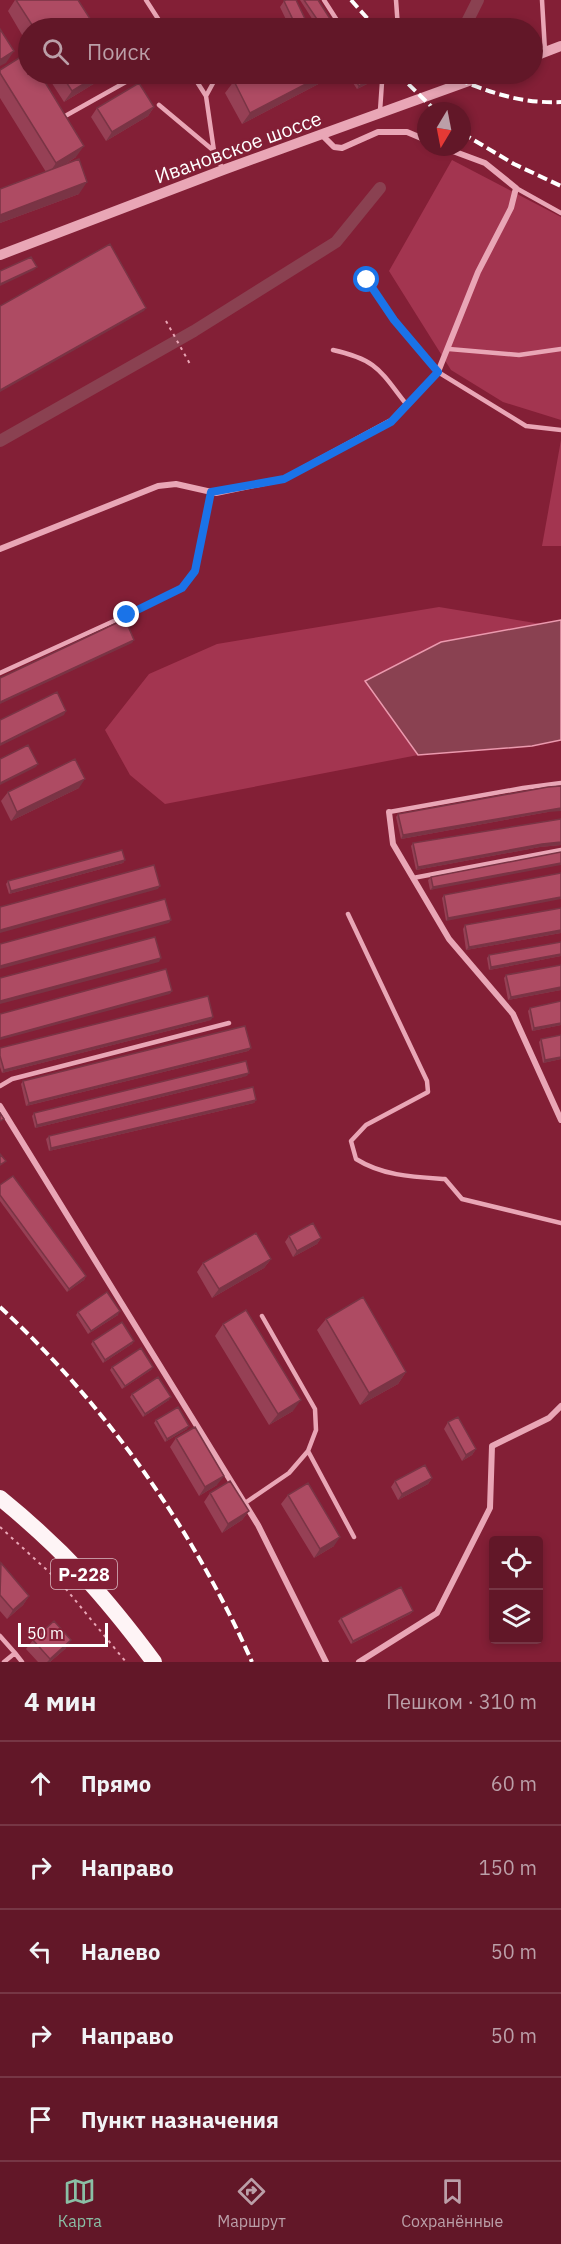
<!DOCTYPE html>
<html lang="ru">
<meta charset="utf-8">
<style>
body{margin:0;font-family:"IBM Plex Sans",sans-serif;background:#6b2434;color:#f1f3f6}
.controls{position:absolute;right:18px;bottom:18px;display:grid;overflow:hidden;border-radius:6px;box-shadow:0 3px 9px #0003}
.controls button{width:54px;height:54px;display:grid;place-items:center;padding:0;border:0;border-bottom:2px solid #763645;background:#621728;color:#f1f3f6;font:30px sans-serif}
.compass{position:absolute;left:417px;top:102px;width:54px;height:54px;border-radius:50%;background:#621728;box-shadow:0 3px 9px #0003;rotate:190deg}
.scale{position:absolute;left:18px;bottom:15px;width:90px;box-sizing:border-box;padding-left:6px;border:3px solid #fff;border-top:0;font-size:16px;line-height:21px;white-space:nowrap;color:#fff;-webkit-text-stroke:4px #831f36;paint-order:stroke}
.stop{position:absolute;width:18px;height:18px;margin:-14px;border:4px solid #1a73e8;border-radius:50%;background:#fff}
.stop.end{background:#1a73e8;border-color:#fff;box-shadow:0 2px 6px #0008}
.list{margin:0;padding:0;list-style:none}
h2{display:flex;justify-content:space-between;align-items:center;height:78px;margin:0;padding:0 24px;font-size:26px}
h2 small{font-size:20px;font-weight:400;color:#bb9fa8}
.list li{display:grid;grid-template-columns:39px 1fr auto;gap:18px;align-items:center;box-sizing:border-box;height:84px;padding:0 24px;border-top:2px solid #763645}
.list b{display:block;font-size:22px;white-space:nowrap}
.list em{font-size:20px;font-style:normal;color:#bb9fa8}
.icon{flex:none;width:33px;height:33px;fill:none;stroke:currentColor;stroke-width:2;stroke-linecap:round;stroke-linejoin:round}
.map{position:relative;flex:none;width:561px;height:1662px;overflow:hidden}
.search{position:absolute;background:#621728;box-shadow:0 3px 9px #0003;left:18px;right:18px;top:18px;height:66px;display:flex;align-items:center;gap:15px;box-sizing:border-box;padding:0 21px;border-radius:33px;color:#bb9fa8;font-size:22px}
.sheet{height:498px;background:#621728}
nav{display:flex;justify-content:space-around;align-items:center;box-sizing:border-box;height:84px;border-top:2px solid #763645;background:#621728;font-size:16px;color:#bb9fa8}
nav a{display:grid;justify-items:center;gap:3px}
nav .on{color:#8abfa5}
.map>svg:first-child{display:block}
</style>
<div class="map">
<svg width="561" height="1662" viewBox="0 0 561 1662">
<rect width="100%" height="100%" fill="#831f36"/>
<path fill="#a33550" d="M452,160L561,217V420L503,402L451,370L389,271Z
M561,440V546H542Z
M439,607L541,624L441,642L366,681L418,755L165,804L130,775L105,730L149,674L217,644Z"/>
<path fill="#8a4151" stroke="#eb99ae" stroke-width="1.5" d="M561,620V740L532,746L418,755L365,681L441,642Z"/>
<g fill="none" stroke-linecap="round" stroke-linejoin="round">
<path stroke="#8a4151" stroke-width="12" d="M464,28L478,0
M0,441L194,331L336,242L380,188"/>
<path stroke="#e9a6b6" stroke-width="2" stroke-dasharray="3 4.5" stroke-linecap="butt" d="M166,321L190,364
M134,611L182,588L195,571L209,500
M0,1527L61,1583L126,1662"/>
<path stroke="#e9a6b6" stroke-width="4.5" d="M146,0L164,28
M324,0L342,28
M396,0L398,28
M542,0L545,51
M192,74L206,96L214,151L223,170
M374,74L382,82
M206,96L218,74
M159,105L214,151
M380,111L382,82L387,74
M67,115L140,74
M516,188L561,213
M367,280L394,320L438,372L526,426L561,430
M449,349L519,355L561,349
M333,350C378,360 380,371 407,405
M0,673L127,615
M389,812L523,788L561,783
M413,878L561,850
M348,914L427,1081L428,1092L366,1125L351,1141L356,1159C383,1176 414,1177 445,1179L462,1199L561,1223
M0,1086L12,1079L229,1023
M308,1451L354,1537
M245,1503L289,1473L308,1451L316,1430L315,1409L262,1316
M0,1636L15,1653L4,1662
M15,1653L22,1662"/>
<path stroke="#e9a6b6" stroke-width="6" d="M322,135L334,147L342,148L378,132H407L426,140
M0,549L158,486L176,484L216,493L284,479L391,421L438,372L478,272L511,208L516,188L485,163L442,147
M389,812L393,844L449,939L513,1014L561,1120
M0,1106L258,1525L326,1662
M359,1662L437,1613L490,1508L492,1446L549,1418L561,1406"/>
<path stroke="#e9a6b6" stroke-width="10" d="M532,57L561,46
M0,255L223,170L488,74"/>
<path stroke="#fef4f6" stroke-width="16" d="M0,1498C64,1550 105,1596 154,1662"/>
<path stroke="#fff" stroke-width="4" stroke-dasharray="10 4.5" stroke-linecap="butt" d="M351,0L376,28
M398,74L436,111
M445,74C484,90 517,104 561,102
M462,133L514,164L561,186
M0,1307C106,1405 193,1529 252,1662"/>
</g>
<path fill="#964055" d="M15,0H78L96,28H28V45L8,11Z
M300,0H318L336,28H318Z
M284,1L303,28H290L280,7Z
M0,70L76,157L64,165L79,194L0,223V189L46,172L0,98Z
M46,74H110L64,102Z
M347,74H365L369,80L367,84L357,89Z
M328,79L242,124L225,93L234,81Z
M154,107L148,116L106,141L91,117L97,108Z
M79,788L11,821L1,801L8,792Z
M548,812L401,839L396,817L398,814Z
M561,819V845L540,847L416,870L411,846L413,843Z
M561,852L430,890L428,880L431,877Z
M125,860L123,863L9,894L6,884L8,881Z
M561,873L446,921L442,898L444,895Z
M561,908V933L466,950L463,929L465,925Z
M561,942V956L489,970L487,958L489,955Z
M561,965V990L508,1000L504,978L506,975Z
M561,1001V1025L532,1031L528,1011L530,1008Z
M211,1020L2,1073L0,1067V1048Z
M541,1039L561,1059L543,1063L539,1042Z
M251,1048L248,1051L26,1106L21,1084L23,1081Z
M247,1076L35,1128L32,1116L34,1113Z
M256,1100L254,1103L49,1151L46,1139L49,1136Z
M0,1185L86,1276L84,1280L67,1292L0,1201Z
M289,1236L321,1238L317,1244L293,1257L285,1242Z
M271,1259L264,1268L212,1298L197,1272L203,1263Z
M78,1312L118,1315L88,1334L76,1315Z
M326,1319L406,1372L398,1384L360,1405L317,1330Z
M223,1324L293,1411L269,1425L215,1336Z
M93,1341H134L132,1344L103,1363L91,1344Z
M112,1367H153L151,1370L122,1389L110,1370Z
M132,1394L169,1400L143,1417L130,1397Z
M156,1420L187,1429L165,1442L154,1423Z
M448,1422L476,1449L472,1455L462,1461L444,1429Z
M176,1438L217,1485L199,1496L170,1447Z
M432,1478L428,1484L398,1500L391,1487L395,1481Z
M210,1493L249,1511L242,1520L222,1533L204,1502Z
M288,1495L334,1546L314,1558L281,1504Z
M0,1564L29,1596L23,1605L7,1619L0,1611Z
M413,1611L410,1614L351,1644L338,1621L341,1618Z
M33,1640H71L65,1649L50,1662H38L26,1649Z"/>
<path fill="#7a3445" d="M307,23L303,28H297Z
M14,51L6,63L0,66V60Z
M100,74H110L64,102L72,91Z
M325,74H332L328,79L242,124L250,113Z
M369,80L367,84L357,89L359,86Z
M154,107L148,116L106,141L112,132Z
M84,146L76,157L48,175L56,163Z
M87,182L79,194L0,223V215Z
M37,267L34,270L0,286V284Z
M146,308L144,311L0,392V390Z
M134,640L132,643L0,704V702Z
M66,711L64,715L0,746V744Z
M38,764L36,767L0,785V783Z
M85,779L79,788L11,821L17,812Z
M561,808V811L548,812L401,839L403,835Z
M561,842V845L540,847L416,870L418,867L542,844Z
M125,860L123,863L9,894L11,891Z
M561,863V865L430,890L433,887Z
M160,886L158,889L0,933V930Z
M561,897V899L446,921L448,918Z
M171,920L169,923L0,969V966Z
M561,930V933L466,950L469,947Z
M561,954V956L489,970L491,967Z
M161,958L159,962L0,1004V1001Z
M561,987V990L508,1000L511,997Z
M172,991L170,994L0,1040V1038Z
M213,1017L211,1020L2,1073L4,1070Z
M561,1023V1025L532,1031L534,1028Z
M251,1048L248,1051L26,1106L29,1103Z
M561,1057V1059L543,1063L545,1060Z
M249,1073L247,1076L35,1128L37,1125Z
M256,1100L254,1103L49,1151L51,1148Z
M321,1238L317,1244L293,1257L297,1251Z
M271,1259L264,1268L212,1298L219,1289Z
M86,1276L84,1280L67,1292L69,1289Z
M120,1311L118,1315L88,1334L91,1331Z
M134,1341L132,1344L103,1363L105,1360Z
M153,1367L151,1370L122,1389L125,1386Z
M406,1372L398,1384L360,1405L369,1393Z
M171,1397L169,1400L143,1417L145,1414Z
M301,1400L293,1411L269,1425L278,1414Z
M189,1426L187,1429L165,1442L167,1439Z
M476,1449L472,1455L462,1461L466,1455Z
M224,1476L217,1485L199,1496L205,1487Z
M432,1478L428,1484L398,1500L402,1494Z
M249,1511L242,1520L222,1533L228,1524Z
M340,1537L334,1546L314,1558L320,1549Z
M29,1596L23,1605L7,1619L13,1610Z
M413,1611L410,1614L351,1644L353,1641Z
M71,1640L65,1649L50,1662H47L50,1659Z"/>
<path fill="#ae4b63" stroke="#7a3445" stroke-width="1.5" d="M16,0H78L96,28H34Z
M286,0H296L307,23L297,28L284,1Z
M304,0H318L336,28H323Z
M0,29L14,51L0,60Z
M27,53L28,55V74H40L84,146L56,163L0,73V70Z
M61,74H100L72,91Z
M249,74H325L250,113L234,81Z
M351,74H365L369,80L359,86Z
M139,83L154,107L112,132L97,108Z
M79,159L87,182L0,215V189Z
M110,244L146,308L0,390V306Z
M31,257L37,267L0,284V271Z
M125,619L134,640L0,702V678Z
M57,692L66,711L0,744V720Z
M28,745L38,764L0,783V759Z
M75,759L85,779L17,812L8,792Z
M561,786V808L403,835L398,814L548,787Z
M561,819V842L542,844L418,867L413,843Z
M122,850L125,860L11,891L8,881Z
M561,852V863L433,887L431,877Z
M154,865L160,886L0,930V907Z
M561,873V897L448,918L444,895Z
M165,899L171,920L0,966V944Z
M561,908V930L469,947L465,925Z
M155,937L161,958L0,1001V978Z
M561,942V954L491,967L489,955Z
M561,965V987L511,997L506,975Z
M166,969L172,991L0,1038V1014Z
M208,996L213,1017L4,1070L0,1056V1048Z
M561,1001V1023L534,1028L530,1008Z
M245,1026L251,1048L29,1103L23,1081Z
M561,1035V1057L545,1060L541,1039Z
M246,1061L249,1073L37,1125L34,1113Z
M253,1087L256,1100L51,1148L49,1136Z
M0,1113L4,1119L0,1121Z
M0,1154L6,1161L0,1165Z
M13,1176L86,1276L69,1289L0,1195V1185Z
M313,1223L321,1238L297,1251L289,1236Z
M256,1233L271,1259L219,1289L203,1263Z
M107,1292L120,1311L91,1331L78,1312Z
M363,1297L406,1372L369,1393L326,1319Z
M246,1310L301,1400L278,1414L223,1324Z
M122,1322L134,1341L105,1360L93,1341Z
M141,1348L153,1367L125,1386L112,1367Z
M158,1377L171,1397L145,1414L132,1394Z
M178,1407L189,1426L167,1439L156,1420Z
M458,1417L476,1449L466,1455L448,1422Z
M195,1427L224,1476L205,1487L176,1438Z
M425,1465L432,1478L402,1494L395,1481Z
M230,1481L249,1511L228,1524L210,1493Z
M308,1483L340,1537L320,1549L288,1495Z
M1,1563L29,1596L13,1610L0,1595Z
M401,1587L413,1611L353,1641L341,1618Z
M54,1621L71,1640L50,1659L33,1640Z"/>
<g fill="none" stroke-linecap="round" stroke-linejoin="round">
<path stroke="#1a73e8" stroke-width="8" d="M127,615L182,588L195,571L211,492L284,479L391,422L438,372L394,320L367,280"/>
</g>
<g text-anchor="middle" dominant-baseline="central" stroke-width="6" stroke-linejoin="round" paint-order="stroke">
<rect fill="#831f36" stroke="#dabcc3" stroke-width="1.5" x="51" y="1559" width="66" height="30" rx="4.5"/>
<g font-size="18" font-weight="bold" fill="#fff">
<text x="84" y="1574">Р-228</text>
</g>
<g font-size="20" fill="#fff" stroke="#831f36">
<text transform="translate(238 147) rotate(-20)">Ивановское шоссе</text>
</g>
</g>
</svg>
<div class="controls">
<button><svg class="icon" aria-label="locate" viewBox="0 0 24 24"><circle cx="12" cy="12" r="6"/><path d="M12 2v4M12 18v4M2 12h4M18 12h4"/></svg></button>
<button><svg class="icon" aria-label="layers" viewBox="0 0 24 24"><path d="M12 4l9 5-9 5-9-5zM3 14l9 5 9-5"/></svg></button>
</div>
<svg class="compass" viewBox="-18 -18 36 36"><path d="M0-13l5 13h-10z" fill="#e53935"/><path d="M0 13l5-13h-10z" fill="#bb9fa8"/></svg>
<div class="scale">50 m</div>
<div class="stop" style="left:367px;top:280px"></div>
<div class="stop end" style="left:127px;top:615px"></div>
<div class="search"><svg class="icon" aria-label="search" viewBox="0 0 24 24"><circle cx="10" cy="10" r="6"/><path d="M15 15l6 6"/></svg>Поиск</div>
</div>
<section class="sheet">
<h2>4 мин<small>Пешком · 310 m</small></h2>
<ul class="list">
<li><svg class="icon" aria-label="ahead" viewBox="0 0 24 24"><path d="M12 20V5M6 11l6-6 6 6"/></svg><div><b>Прямо</b></div><em>60 m</em></li>
<li><svg class="icon" aria-label="right" viewBox="0 0 24 24"><path d="M7 20v-9h11M14 6l5 5-5 5"/></svg><div><b>Направо</b></div><em>150 m</em></li>
<li><svg class="icon" aria-label="left" viewBox="0 0 24 24"><path d="M17 20v-9H6M10 6l-5 5 5 5"/></svg><div><b>Налево</b></div><em>50 m</em></li>
<li><svg class="icon" aria-label="right" viewBox="0 0 24 24"><path d="M7 20v-9h11M14 6l5 5-5 5"/></svg><div><b>Направо</b></div><em>50 m</em></li>
<li><svg class="icon" aria-label="arrive" viewBox="0 0 24 24"><path d="M6 21V4h12l-3 4 3 4H6"/></svg><div><b>Пункт назначения</b></div></li>
</ul>
</section>
<nav>
<a class="on"><svg class="icon" aria-label="map" viewBox="0 0 24 24"><path d="M3 6l6-2 6 2 6-2v14l-6 2-6-2-6 2zM9 4v14M15 6v14"/></svg>Карта</a>
<a><svg class="icon" aria-label="directions" viewBox="0 0 24 24"><path d="M12 3l9 9-9 9-9-9zM9 14v-3h6M13 9l2 2-2 2"/></svg>Маршрут</a>
<a><svg class="icon" aria-label="saved" viewBox="0 0 24 24"><path d="M7 4h10v16l-5-4-5 4z"/></svg>Сохранённые</a>
</nav>
